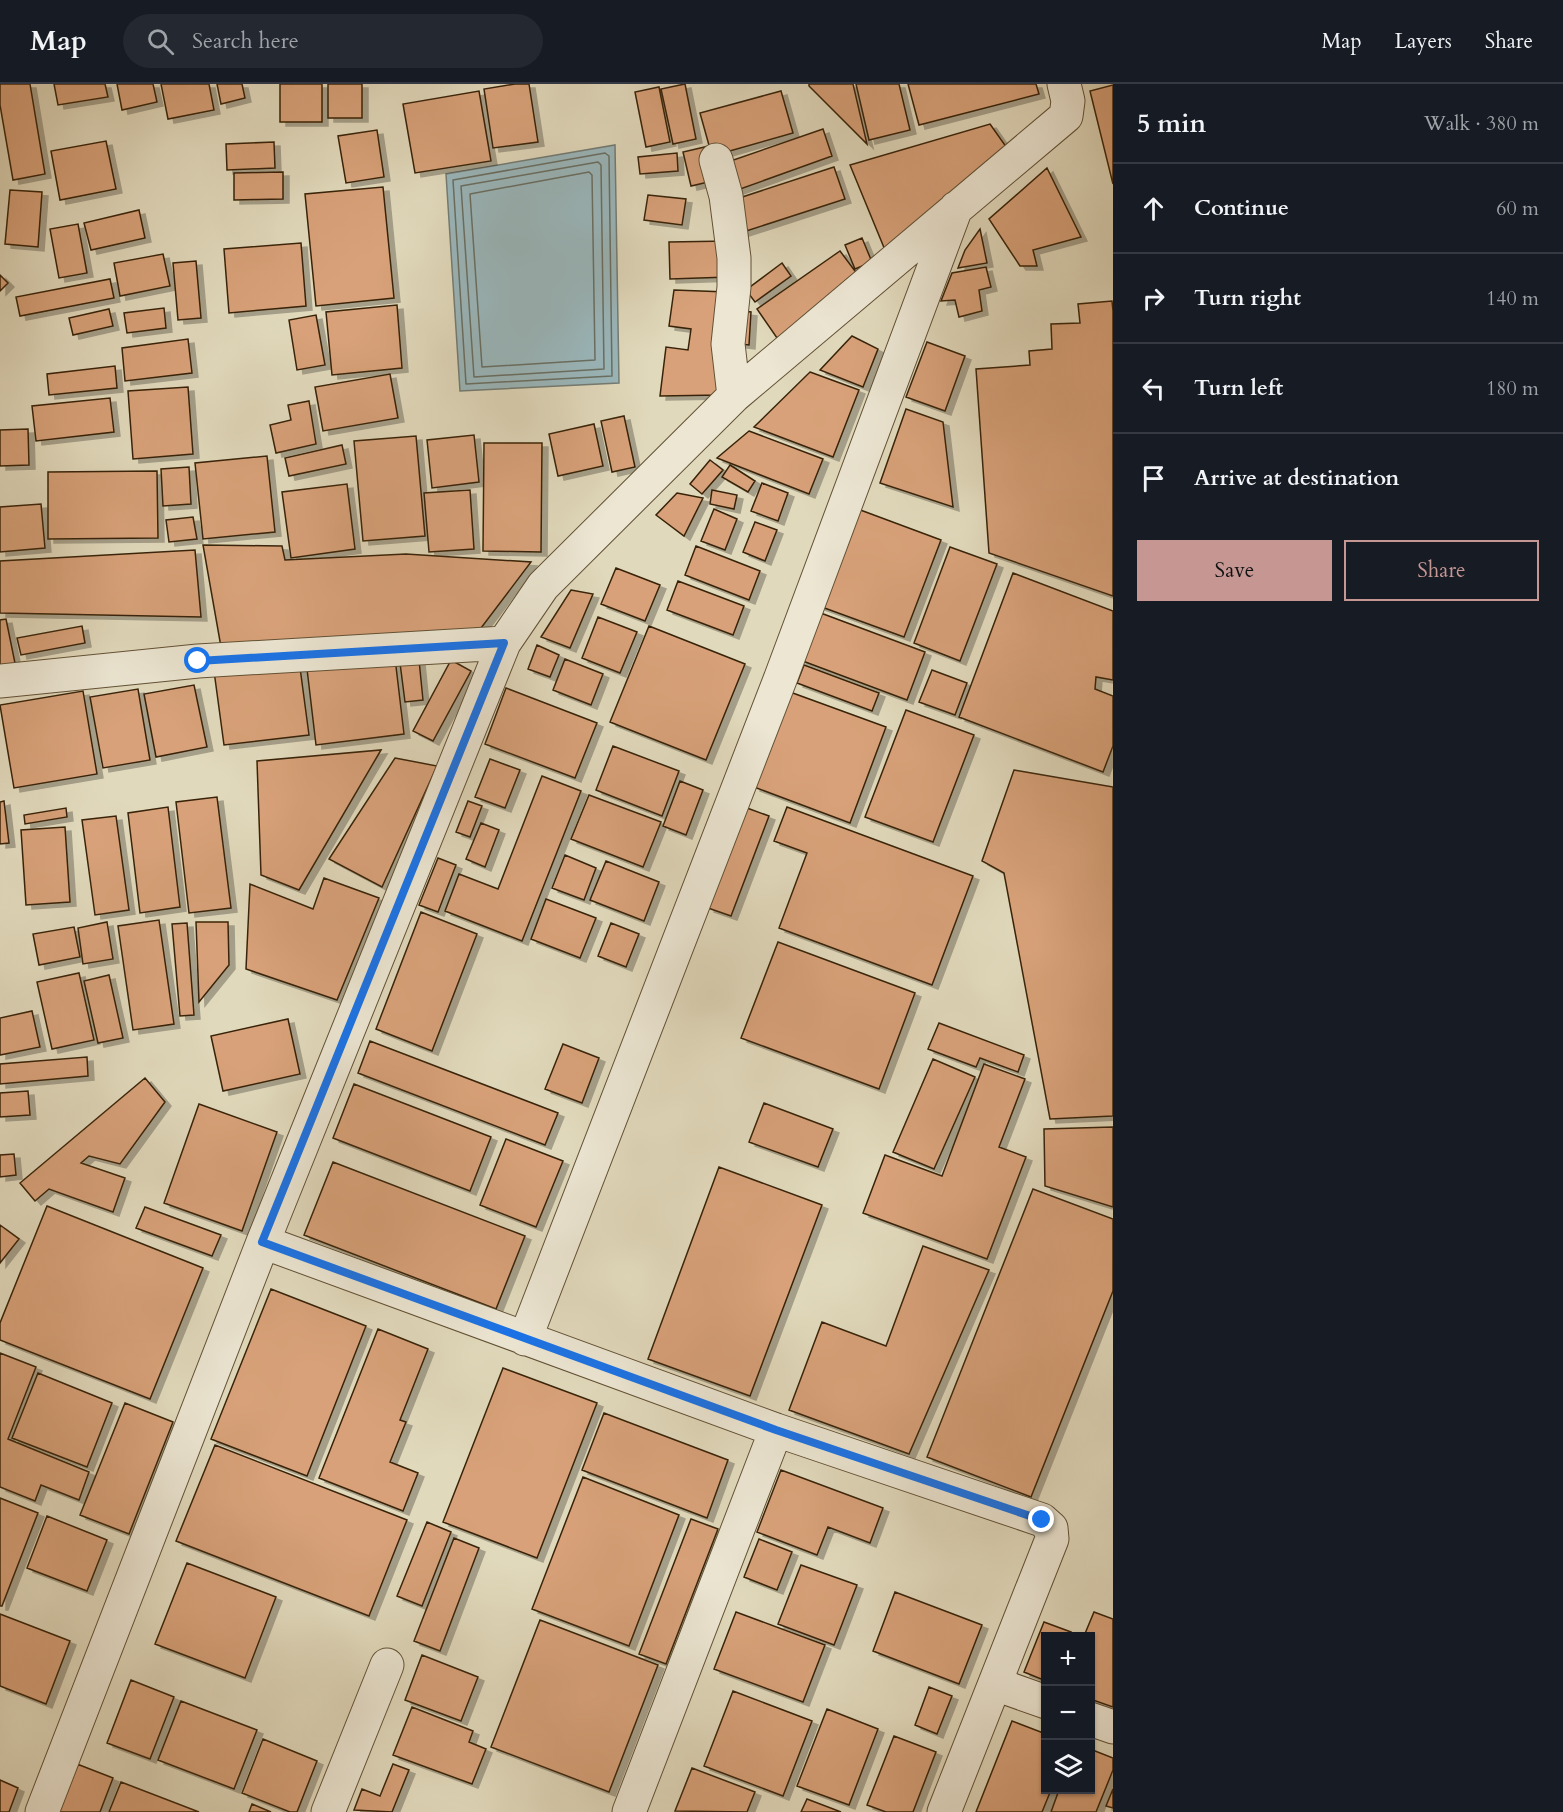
<!DOCTYPE html>
<meta charset="utf-8">
<style>
body{margin:0;font-family:Cardo,serif;background:#242831;color:#f1f3f6}
.controls{position:absolute;right:18px;bottom:18px;display:grid;overflow:hidden;border-radius:0px;box-shadow:0 2px 4px #0004}
.controls button{width:54px;height:54px;display:grid;place-items:center;padding:0;border:0;border-bottom:2px solid #363941;background:#171b24;color:#f1f3f6;font:30px sans-serif}
.stop{position:absolute;width:18px;height:18px;margin:-14px;border:4px solid #1a73e8;border-radius:50%;background:#fff}
.stop.end{background:#1a73e8;border-color:#fff;box-shadow:0 2px 6px #0008}
.list{margin:0;padding:0;list-style:none}
h2{display:flex;justify-content:space-between;align-items:center;height:78px;margin:0;padding:0 24px;font-size:26px}
h2 small{font-size:20px;font-weight:400;color:#9ea1a6}
.list li{display:grid;grid-template-columns:39px 1fr auto;gap:18px;align-items:center;box-sizing:border-box;height:90px;padding:0 24px;border-top:2px solid #363941}
.list b{display:block;font-size:22px;white-space:nowrap}
.list em{font-size:20px;font-style:normal;color:#9ea1a6}
.actions{display:flex;gap:12px;padding:18px 24px}
.actions a{flex:1;padding:14px 0;border:2px solid #c59692;border-radius:0px;text-align:center;font-size:21px;color:#c59692}
.actions .main{background:#c59692;color:#111}
.icon{flex:none;width:33px;height:33px;fill:none;stroke:currentColor;stroke-width:2;stroke-linecap:round;stroke-linejoin:round}
.map{position:relative;flex:none;width:1113px;height:1728px;overflow:hidden}
header{display:flex;align-items:center;gap:36px;box-sizing:border-box;height:84px;padding:0 30px;background:#171b24;border-bottom:2px solid #363941}
header strong{font-size:28px}
nav{display:flex;gap:33px;margin-inline-start:auto;font-size:21px}
.search{width:420px;height:54px;background:#242831;display:flex;align-items:center;gap:15px;box-sizing:border-box;padding:0 21px;border-radius:33px;color:#9ea1a6;font-size:22px}
main{display:flex}
aside{flex:1;background:#171b24}
.map>svg:first-child{display:block}
</style>
<header>
<strong>Map</strong>
<div class="search"><svg class="icon" aria-label="search" viewBox="0 0 24 24"><circle cx="10" cy="10" r="6"/><path d="M15 15l6 6"/></svg>Search here</div>
<nav><a>Map</a><a>Layers</a><a>Share</a></nav>
</header>
<main>
<div class="map">
<svg width="1113" height="1728" viewBox="0 0 1113 1728">
<defs>
<filter id="shadow"><feDropShadow dx="6" dy="4" stdDeviation="0" flood-color="#0004"/></filter>
</defs>
<rect width="100%" height="100%" fill="#e1d9bc"/>
<filter id="stains"><feTurbulence type="fractalNoise" baseFrequency=".00333" numOctaves="4"/><feColorMatrix values="0 0 0 0 .2 0 0 0 0 .09 0 0 0 0 .02 0 0 0 .5 -.17"/></filter>
<radialGradient id="worn" r=".72"><stop offset=".6" stop-color="#630" stop-opacity="0"/><stop offset="1" stop-color="#630" stop-opacity=".3"/></radialGradient>
<path fill="#9ab7bc" stroke="#737c74" stroke-width="1.5" d="M615,61L619,299L460,307L446,90Z"/>
<g fill="none" stroke-linecap="round" stroke-linejoin="round">
<path stroke="#696e62" stroke-width="1.5" d="M605,69L609,72L612,292L466,300L453,96Z
M598,78L601,81L604,285L474,293L461,102Z
M589,88L592,91L595,276L482,283L470,110Z"/>
</g>
<path fill="#d8a179" stroke="#382408" stroke-width="1.5" filter="url(#shadow)" d="M0,0H30L45,90L13,96L0,21Z
M54,0H105L108,13L58,21Z
M117,0H153L157,18L122,26Z
M161,0H209L214,26L168,35Z
M217,0H242L245,14L221,20Z
M280,0H322V38H280Z
M328,0H362V34H328Z
M515,0H529L538,58L493,64L484,5Z
M685,0L696,55L673,60L661,5Z
M809,0H853L867,60L809,2Z
M856,0H899L910,46L869,56Z
M908,0H1036L1039,10L919,41Z
M1113,1V100L1090,7Z
M659,3L670,58L646,63L635,8Z
M479,7L491,77L415,89L403,20Z
M781,7L793,49L712,72L700,29Z
M990,40L1007,64L885,166L850,81Z
M823,45L832,72L729,109L719,81Z
M377,46L384,93L346,99L338,52Z
M106,57L116,105L60,116L51,67Z
M274,58L275,84L227,86L226,60Z
M709,62L717,96L691,102L683,68Z
M677,69L678,87L640,90L638,73Z
M834,83L845,115L740,149L730,117Z
M1047,84L1081,153L1033,166L1037,182H1020L989,135Z
M283,88V115L234,116V89Z
M383,103L394,214L316,222L305,110Z
M10,106L42,108L38,163L5,160Z
M648,111L686,115L682,141L644,136Z
M139,126L145,154L91,166L84,139Z
M78,140L87,189L59,194L50,145Z
M980,145L987,179L958,184L965,166Z
M862,154L872,178L855,185L845,161Z
M728,157L729,193L670,195L669,158Z
M301,159L306,222L229,229L224,165Z
M840,167L861,195L777,254L757,225Z
M163,170L170,202L120,212L114,179Z
M196,177L201,234L178,236L173,179Z
M782,179L791,192L755,218L746,206Z
M986,183L991,203L979,206L982,227L959,233L955,216L941,217L952,189Z
M0,191L8,199L0,207Z
M110,195L114,214L20,232L16,213Z
M674,206L727,208L721,311L660,312L666,263L688,266L691,245L669,242Z
M1112,217L1113,227V512L989,469L976,285L1030,281L1029,267L1052,265L1051,240L1080,239L1078,220Z
M397,221L402,284L332,291L326,228Z
M164,224L166,244L127,249L124,229Z
M109,225L113,242L73,251L69,234Z
M735,226L751,228L749,261L732,259Z
M316,231L325,281L297,286L289,236Z
M852,252L878,265L863,303L820,286Z
M188,255L192,289L125,297L122,264Z
M927,258L965,272L945,327L906,313Z
M115,282L117,304L49,311L47,290Z
M810,288L859,306L833,373L754,343Z
M390,290L398,334L323,347L315,303Z
M188,303L193,370L133,375L128,307Z
M110,314L114,348L36,357L32,322Z
M309,317L316,360L276,369L270,341L291,336L288,321Z
M906,325L943,338L953,423L880,399Z
M624,332L635,383L612,388L601,337Z
M594,340L603,382L558,392L549,350Z
M28,345L29,381L0,382V346Z
M749,347L823,375L809,410L717,374Z
M474,351L479,398L432,404L427,356Z
M416,352L425,452L363,457L354,357Z
M484,359H542L541,468L483,467Z
M342,361L346,380L289,392L285,374Z
M267,372L275,448L203,455L195,379Z
M710,376L723,386L702,410L690,400Z
M730,381L755,397L748,408L722,393Z
M189,383L191,420L163,422L161,385Z
M157,387L158,454L48,455V388Z
M762,399L788,409L778,437L751,427Z
M347,400L355,465L291,474L282,408Z
M470,406L474,465L429,468L424,409Z
M712,406L737,411L734,425L710,420Z
M677,409L703,414L684,452L656,431Z
M41,420L45,464L0,468V423Z
M855,424L941,456L904,553L819,522Z
M714,425L737,435L725,466L701,457Z
M193,433L197,455L169,458L166,436Z
M755,438L777,446L765,477L743,468Z
M203,461L282,462L285,476L406,470L531,478L478,548L221,563Z
M696,462L760,487L749,516L685,491Z
M950,463L997,480L960,577L914,559Z
M195,466L201,533L0,529V477Z
M616,484L660,501L645,537L601,520Z
M1013,489L1113,527V596L1096,593L1095,605L1113,612V662L1103,688L959,633Z
M678,497L744,522L733,551L667,526Z
M571,506L593,510L570,564L541,553Z
M818,528L925,568L907,616L800,576Z
M598,533L637,548L620,589L582,574Z
M6,535L16,584L0,587V536Z
M82,542L85,559L21,571L17,554Z
M649,542L745,580L706,676L610,638Z
M537,561L559,571L550,593L528,585Z
M395,574L404,650L316,661L307,585Z
M565,575L603,590L591,621L553,606Z
M299,576L309,651L224,661L214,587Z
M419,576L423,616L405,618L400,579Z
M451,576L471,587L433,657L413,647Z
M804,581L879,609L872,627L797,599Z
M932,586L967,599L955,631L919,618Z
M194,601L207,663L156,673L144,610Z
M506,604L597,639L575,694L485,660Z
M138,605L150,676L103,684L90,613Z
M83,607L97,690L14,704L0,621Z
M790,608L886,643L850,739L754,703Z
M906,626L974,651L933,758L865,733Z
M613,662L679,687L662,732L596,706Z
M381,666L299,806L261,791L257,677Z
M395,674L437,682L382,803L329,775Z
M490,675L520,686L505,724L475,713Z
M1014,686L1113,703V1032L1050,1035L1004,789L982,777Z
M542,692L581,707L522,857L445,827L459,790L498,805Z
M680,697L703,706L686,751L663,742Z
M589,711L661,738L643,783L571,755Z
M217,713L231,824L189,829L176,718Z
M4,717L9,759L0,760V718Z
M468,717L482,722L470,753L456,748Z
M168,723L180,823L140,829L128,729Z
M787,723L973,792L932,901L779,844L807,769L774,757Z
M66,724L67,733L25,740L24,731Z
M747,724L769,732L731,832L708,824Z
M116,732L129,826L95,831L82,736Z
M481,739L499,746L485,783L466,775Z
M65,743L70,818L26,821L21,746Z
M565,771L596,784L584,816L552,804Z
M438,774L456,781L438,828L419,821Z
M606,777L659,798L644,837L590,816Z
M324,794L379,814L337,916L246,885L250,800L313,825Z
M546,815L596,834L580,874L531,855Z
M421,828L477,850L432,967L376,945Z
M159,836L174,940L133,946L118,842Z
M107,838L113,875L83,880L78,844Z
M196,838H228L229,881L199,918Z
M187,839L194,931L180,932L172,840Z
M611,839L639,850L626,883L598,872Z
M74,843L80,873L39,881L33,850Z
M778,858L915,909L879,1005L741,954Z
M79,889L94,956L52,965L37,898Z
M109,891L123,954L98,959L84,897Z
M32,927L40,963L0,971V934Z
M288,935L300,990L223,1007L211,952Z
M939,939L1024,971L1018,988L980,974L976,983L928,965Z
M370,957L558,1029L545,1061L358,989Z
M563,960L599,974L582,1019L545,1005Z
M87,973L88,992L0,1000V980Z
M933,975L975,993L934,1085L893,1068Z
M984,980L1025,995L999,1063L1026,1073L987,1175L863,1129L885,1071L942,1092Z
M145,994L165,1018L120,1080L89,1072L81,1079L125,1094L113,1128L49,1105L35,1117L20,1099Z
M354,1000L491,1053L470,1107L333,1054Z
M28,1007L30,1031L0,1033V1009Z
M764,1019L833,1045L818,1083L749,1058Z
M199,1020L277,1048L242,1147L164,1119Z
M1113,1043V1123L1045,1102L1044,1045Z
M506,1055L563,1077L536,1143L480,1121Z
M14,1070L16,1091L0,1093V1071Z
M333,1078L525,1152L496,1225L304,1151Z
M719,1083L822,1121L750,1312L648,1275Z
M1033,1105L1113,1135V1207L1031,1413L927,1373Z
M47,1122L203,1184L150,1315L0,1256V1239Z
M145,1123L221,1151L212,1172L136,1144Z
M0,1141L19,1155L0,1179Z
M923,1162L989,1186L909,1370L789,1326L822,1238L886,1262Z
M271,1205L366,1242L307,1392L211,1355Z
M378,1245L428,1265L400,1336L406,1338L390,1378L418,1389L403,1427L319,1394Z
M0,1269L36,1283L8,1355L89,1388L79,1416L41,1401L35,1417L0,1403Z
M503,1284L597,1319L537,1474L443,1438Z
M38,1289L112,1319L87,1383L12,1354Z
M125,1319L173,1338L129,1450L80,1431Z
M604,1329L728,1376L707,1434L582,1386Z
M215,1361L407,1436L369,1532L176,1457Z
M781,1386L883,1424L870,1459L828,1443L817,1471L757,1448Z
M583,1393L679,1431L629,1562L532,1525Z
M0,1414L38,1429L2,1522H0Z
M47,1432L107,1456L87,1507L27,1484Z
M691,1435L718,1445L666,1580L639,1570Z
M427,1438L451,1448L422,1522L397,1512Z
M454,1454L479,1464L440,1567L414,1557Z
M759,1455L792,1468L777,1506L744,1493Z
M187,1479L276,1513L245,1594L155,1560Z
M801,1481L857,1501L834,1561L778,1540Z
M895,1508L982,1541L959,1600L873,1567Z
M736,1528L825,1561L803,1618L714,1585Z
M1094,1528L1113,1535V1623L1090,1615V1552H1084Z
M0,1530L70,1557L46,1620L0,1602Z
M540,1536L658,1581L609,1708L491,1663Z
M1044,1538L1071,1548L1069,1552H1046V1597L1024,1588Z
M422,1571L478,1593L461,1637L405,1616Z
M131,1596L174,1613L150,1675L107,1659Z
M929,1603L952,1612L937,1650L915,1641Z
M733,1607L812,1637L783,1712L704,1682Z
M181,1617L257,1646L234,1705L158,1676Z
M412,1623L473,1647L469,1658L486,1665L472,1700L393,1671Z
M827,1625L878,1645L849,1721L797,1702Z
M1012,1637L1046,1650V1706H1051L1042,1728H976Z
M894,1652L936,1668L913,1728H886L867,1721Z
M263,1655L317,1677L297,1728H290L242,1709Z
M1090,1665L1113,1674V1686L1096,1728H1051L1059,1706H1090Z
M77,1680L113,1694L100,1728H58Z
M393,1680L409,1686L392,1728L354,1726L362,1705L380,1712Z
M692,1684L755,1708L747,1728L675,1727Z
M0,1696L18,1704L9,1728H0Z
M121,1698L199,1728H109Z
M1113,1705V1724L1106,1722Z
M807,1715L841,1728H801Z
M252,1720L271,1728H249Z"/>
<g fill="none" stroke-linecap="round" stroke-linejoin="round">
<defs>
<path id="minor" d="M716,76L726,112L734,174V203L728,260L734,312
M0,597L198,577L504,559
M263,1158L776,1346L1042,1436L1051,1444L1052,1455L944,1728
M525,1255L781,593L956,124
M995,1600L1046,1618
M1090,1635L1113,1643
M42,1728L263,1158L504,559L543,502L734,312L1066,32L1068,17L1064,0
M328,1728L387,1581
M629,1728L776,1346"/>
</defs>
<use href="#minor" stroke="#625135" stroke-width="35"/>
<use href="#minor" stroke="#ece6d3" stroke-width="33"/>
</g>
<g fill="none" stroke-linecap="round" stroke-linejoin="round">
<path stroke="#1a73e8" stroke-width="8" d="M198,577L504,559L262,1158L776,1346L1042,1436"/>
</g>
<rect width="100%" height="100%" filter="url(#stains)"/>
<rect width="100%" height="100%" fill="url(#worn)"/>
</svg>
<div class="controls">
<button>+</button>
<button>−</button>
<button><svg class="icon" aria-label="layers" viewBox="0 0 24 24"><path d="M12 4l9 5-9 5-9-5zM3 14l9 5 9-5"/></svg></button>
</div>
<div class="stop" style="left:198px;top:577px"></div>
<div class="stop end" style="left:1042px;top:1436px"></div>
</div>
<aside>
<h2>5 min<small>Walk · 380 m</small></h2>
<ul class="list">
<li><svg class="icon" aria-label="ahead" viewBox="0 0 24 24"><path d="M12 20V5M6 11l6-6 6 6"/></svg><div><b>Continue</b></div><em>60 m</em></li>
<li><svg class="icon" aria-label="right" viewBox="0 0 24 24"><path d="M7 20v-9h11M14 6l5 5-5 5"/></svg><div><b>Turn right</b></div><em>140 m</em></li>
<li><svg class="icon" aria-label="left" viewBox="0 0 24 24"><path d="M17 20v-9H6M10 6l-5 5 5 5"/></svg><div><b>Turn left</b></div><em>180 m</em></li>
<li><svg class="icon" aria-label="arrive" viewBox="0 0 24 24"><path d="M6 21V4h12l-3 4 3 4H6"/></svg><div><b>Arrive at destination</b></div></li>
</ul>
<div class="actions"><a class="main">Save</a><a>Share</a></div>
</aside>
</main>
